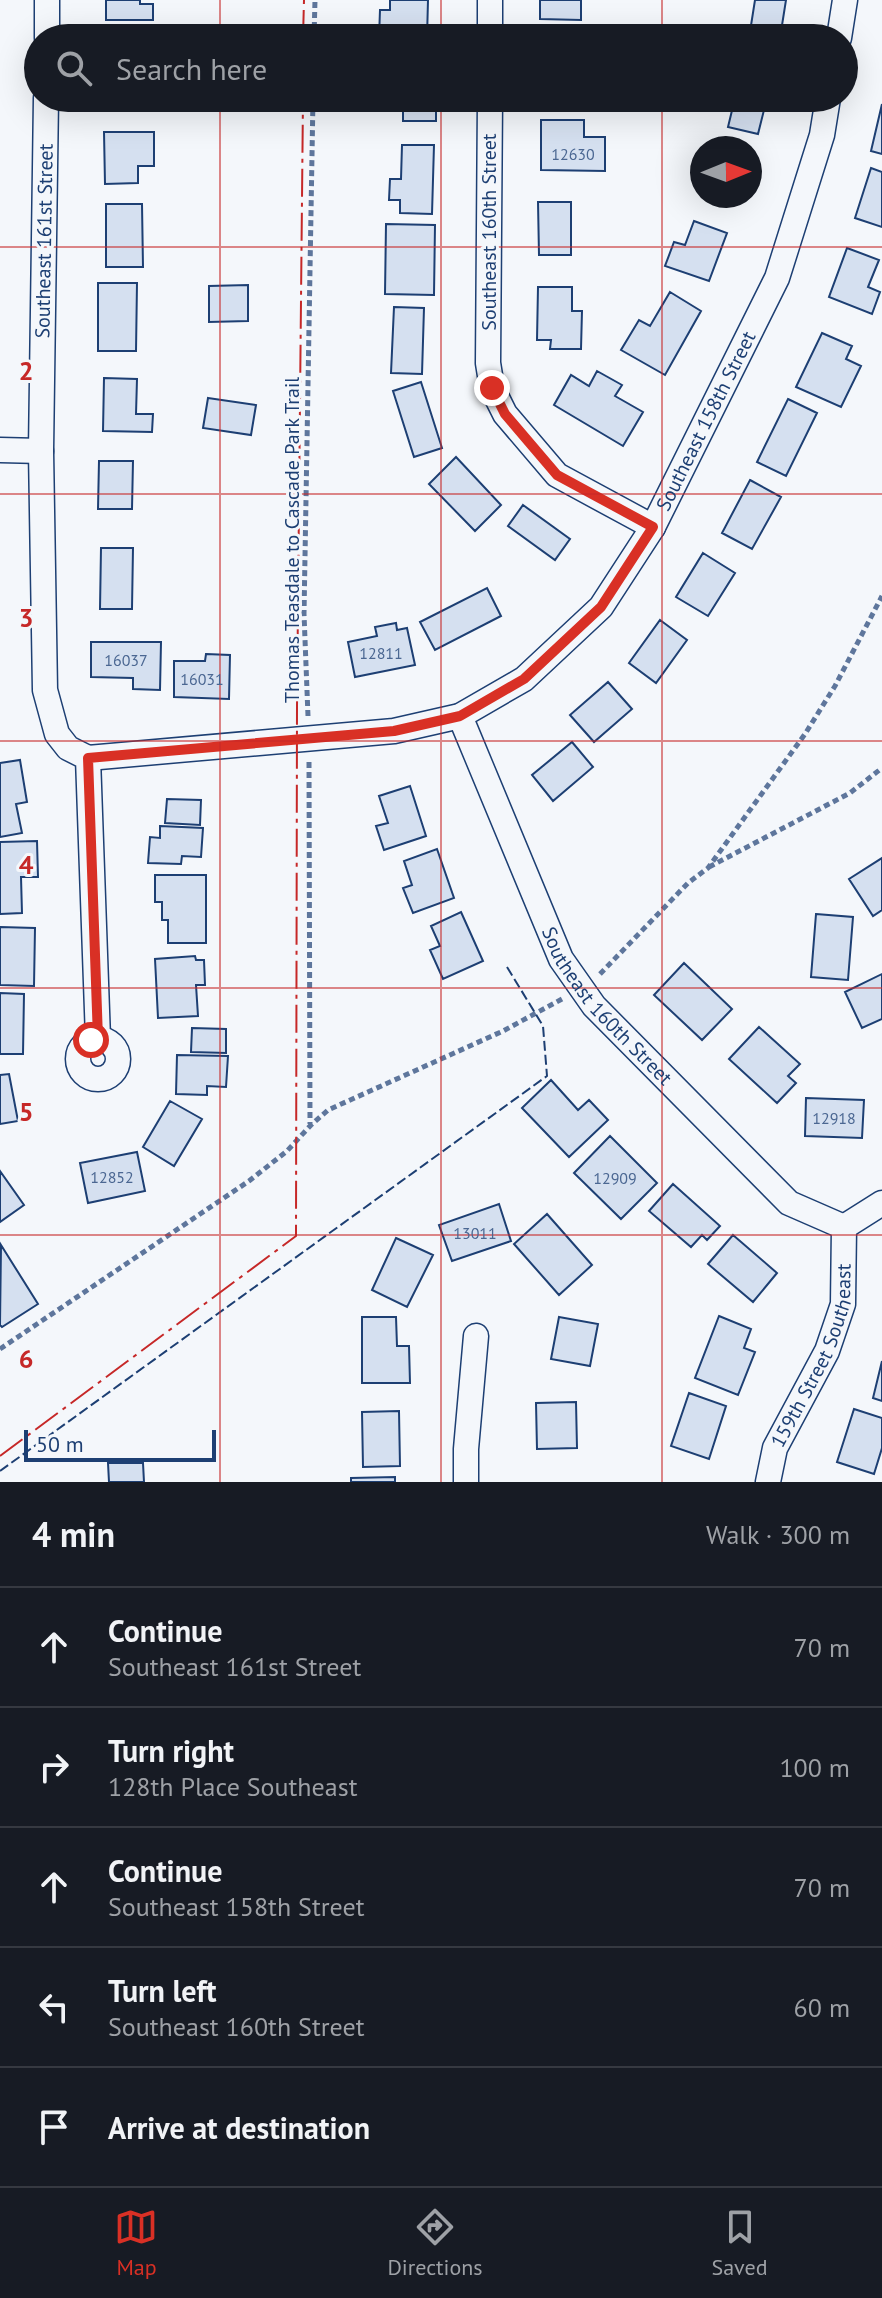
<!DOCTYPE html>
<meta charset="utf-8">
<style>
body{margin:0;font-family:"PT Sans",sans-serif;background:#242831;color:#f1f3f6}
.compass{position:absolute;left:690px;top:136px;width:72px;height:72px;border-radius:50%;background:#171b24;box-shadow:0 8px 32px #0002;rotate:89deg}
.scale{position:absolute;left:24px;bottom:20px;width:192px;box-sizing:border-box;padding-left:8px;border:4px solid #1d3f73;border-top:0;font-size:22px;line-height:28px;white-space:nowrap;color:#1d3f73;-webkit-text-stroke:6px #f4f7fb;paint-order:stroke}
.stop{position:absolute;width:24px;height:24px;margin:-18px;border:6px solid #d93025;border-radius:50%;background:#fff}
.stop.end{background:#d93025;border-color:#fff;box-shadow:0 2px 8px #0008}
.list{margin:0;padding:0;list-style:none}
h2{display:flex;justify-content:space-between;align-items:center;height:104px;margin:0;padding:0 32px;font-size:34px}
h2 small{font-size:26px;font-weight:400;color:#9ea1a6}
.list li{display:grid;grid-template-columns:52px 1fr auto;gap:24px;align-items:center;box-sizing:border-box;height:120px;padding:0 32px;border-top:2px solid #363941}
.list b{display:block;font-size:30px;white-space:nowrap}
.list p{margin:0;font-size:26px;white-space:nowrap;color:#9ea1a6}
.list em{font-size:26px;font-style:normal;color:#9ea1a6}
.icon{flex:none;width:44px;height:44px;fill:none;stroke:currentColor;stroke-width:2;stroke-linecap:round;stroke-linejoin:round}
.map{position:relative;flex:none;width:882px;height:1482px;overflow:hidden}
.search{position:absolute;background:#171b24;box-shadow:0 8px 32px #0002;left:24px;right:24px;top:24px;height:88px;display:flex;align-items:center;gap:20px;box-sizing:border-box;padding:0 28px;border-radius:44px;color:#9ea1a6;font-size:30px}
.sheet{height:704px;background:#171b24}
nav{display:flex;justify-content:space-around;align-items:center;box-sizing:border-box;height:112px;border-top:2px solid #363941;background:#171b24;font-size:22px;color:#9ea1a6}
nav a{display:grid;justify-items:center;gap:4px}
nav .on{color:#d93025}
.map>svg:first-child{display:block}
</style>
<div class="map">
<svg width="882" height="1482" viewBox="0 0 882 1482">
<rect width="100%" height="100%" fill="#f4f7fb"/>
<path fill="#d5e0f0" stroke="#1d3f73" stroke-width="2" d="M106,0H140V4H153V20H106Z
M390,0H428L427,38H379L380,10H390Z
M540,0H581V20L540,19Z
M755,0H786L780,38H749Z
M541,34L576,36V38H541Z
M108,98H152V104L108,103Z
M403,98H436V121H403Z
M538,98H573V107L538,105Z
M735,98H767L758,134L728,127Z
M882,104V154L871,151Z
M541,120H584V137H605V171L541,170Z
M104,132H154V166H138V183L105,184Z
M402,145H434L432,214L400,213V200H389L390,179H401Z
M871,168L882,172V227L855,218Z
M713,196H740L737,204Z
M538,202H571V255H539Z
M106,204H142L143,267H106Z
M694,221L727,233L709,281L665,266L674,242L685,245Z
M386,224L435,225L434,295L385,294Z
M847,248L879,260L868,287L880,292L872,314L829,297Z
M98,283H137L136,351H98Z
M248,285V321L209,322V286Z
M538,287H572V311H582L581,349H550L551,340H537Z
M670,292L701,311L665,375L621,350L639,320L650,326Z
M394,307L424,308L422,374L391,373Z
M822,333L852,346L846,359L861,366L841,407L796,387Z
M597,371L622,385L615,396L643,412L623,446L554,405L571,375L589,386Z
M104,378L137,379L136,414H153L152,432L103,431Z
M421,382L442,448L414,457L393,391Z
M208,398L256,405L251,435L203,428Z
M788,399L817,413L786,476L757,462Z
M456,457L501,505L475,531L429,484Z
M99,461H133L132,509H98Z
M750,480L781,497L752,549L722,533Z
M523,505L570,539L555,560L508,526Z
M101,548H133L132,609H100Z
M703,553L735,573L708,616L676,597Z
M487,588L501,616L435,650L420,622Z
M660,620L687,640L656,683L629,663Z
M396,623L397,630L407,628L415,665L355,677L348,642L377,636L375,627Z
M91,642H161L160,690L133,689V678L91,677Z
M206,654L230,655L229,699L174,697V661H205Z
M608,682L632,709L594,742L570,715Z
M572,742L593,767L553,801L532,775Z
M20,760L27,802L16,804L22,833L0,837V763Z
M410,786L426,836L384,850L376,826L388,823L379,796Z
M167,799L201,800L200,825L165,823Z
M160,826L203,828L201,857L182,856L181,864L148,863L150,837L160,838Z
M37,841L38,877H21L22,913L0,914V842Z
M437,849L454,898L413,913L403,888L412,885L404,861Z
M882,858V910L873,916L849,879Z
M155,875H206V943H168V920H162V902H155Z
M461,912L483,961L443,979L430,950L440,946L431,926Z
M816,914L853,917L848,980L811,977Z
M0,927L35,928L34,986L0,985Z
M195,956L196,960H204L205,985H196L198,1016L158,1018L155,959Z
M684,963L732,1009L702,1040L654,995Z
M882,974V1019L862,1028L845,992Z
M0,993L24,994L23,1054H0Z
M759,1027L800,1064L788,1076L796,1083L777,1103L729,1059Z
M192,1028L226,1029V1053L191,1052Z
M177,1055L228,1056L226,1087L207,1086V1095L176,1094Z
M9,1074L18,1121L0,1124V1075Z
M551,1080L578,1110L589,1100L608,1120L569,1157L522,1108Z
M806,1098L864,1100L862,1138L805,1136Z
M170,1101L202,1119L174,1166L143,1147Z
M610,1136L657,1183L621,1219L574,1173Z
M137,1152L145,1191L88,1203L80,1163Z
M0,1171L24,1205L0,1222Z
M673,1184L720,1226L707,1240L702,1235L691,1247L649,1211Z
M499,1204L511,1241L452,1261L439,1225Z
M547,1214L592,1265L559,1295L514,1244Z
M733,1235L777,1273L753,1302L708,1264Z
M396,1238L433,1255L407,1307L372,1290Z
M1,1245L38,1304L2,1327L0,1325Z
M719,1316L751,1329L744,1348L755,1352L738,1395L695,1378Z
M362,1317H396L397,1346H409L410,1383H362Z
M559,1317L598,1324L590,1366L551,1359Z
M882,1361V1401L873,1398Z
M689,1393L726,1406L709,1459L671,1446Z
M576,1402L577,1448L537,1449L536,1403Z
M854,1409L882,1418V1448L874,1474L837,1462Z
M399,1411L400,1466L363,1467L362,1412Z
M108,1463H143L144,1482H109Z
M395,1477V1482H351V1478Z"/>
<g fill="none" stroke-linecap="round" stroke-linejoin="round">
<defs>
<g id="street">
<path d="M47,38V0"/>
<path d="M490,38V0"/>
<path d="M839,38L845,0"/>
<path d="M46,98L41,451L45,690L57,734L68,748L88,758L98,1039"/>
<path d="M490,98L488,363L492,388L505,414L557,475L653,527"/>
<path d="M0,450L41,451"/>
<path id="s1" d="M460,716L561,959L594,1006L789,1203L844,1227"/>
<path id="s2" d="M88,758L394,731L460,716L524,679L601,607L653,527L777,278L822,135L828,98"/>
<circle cx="98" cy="1059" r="20"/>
<path d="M844,1227L882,1203"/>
<path d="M466,1482V1449L476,1336"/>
<path id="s3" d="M768,1482L775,1448L827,1351L843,1304L844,1227"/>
</g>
</defs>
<use href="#street" stroke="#1d3f73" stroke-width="27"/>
<path stroke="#5e769c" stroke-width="5" stroke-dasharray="6 4" stroke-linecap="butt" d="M314,38L315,0
M308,716L304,614L313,98
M309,762L310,1124
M709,867L850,793L882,768
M600,974L688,883L708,868L805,734L835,686L882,596
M0,1349L249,1181L287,1151L311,1125L328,1110L503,1031L562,999"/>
<use href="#street" stroke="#f4f7fb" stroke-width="24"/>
<path stroke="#1d3f73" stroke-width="2" stroke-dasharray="10 4" stroke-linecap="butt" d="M0,1471L547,1076L543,1026L507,967"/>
<path stroke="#c62828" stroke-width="2" stroke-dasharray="28 6 4 6" stroke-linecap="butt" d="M303,38L304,0
M0,1456L296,1236L297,706L303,98"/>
</g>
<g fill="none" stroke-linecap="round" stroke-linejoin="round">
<path stroke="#d93025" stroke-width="10" d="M91,1040L98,1039L88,758L394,731L460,716L524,679L601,607L653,527L557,475L505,414L492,388"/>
</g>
<path fill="none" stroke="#c62828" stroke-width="2" stroke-opacity="0.55" d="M220,0V38M441,0V38M662,0V38M220,98V1482M441,98V1482M662,98V1482M0,247H882M0,494H882M0,741H882M0,988H882M0,1235H882"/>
<g text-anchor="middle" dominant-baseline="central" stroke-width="6" stroke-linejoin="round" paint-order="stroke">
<g font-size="16" fill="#4b6792">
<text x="573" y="154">12630</text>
<text x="381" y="653">12811</text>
<text x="126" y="660">16037</text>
<text x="202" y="679">16031</text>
<text x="834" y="1118">12918</text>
<text x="112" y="1177">12852</text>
<text x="615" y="1178">12909</text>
<text x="475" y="1233">13011</text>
</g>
<g font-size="20" fill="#1d3f73" stroke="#f4f7fb">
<text transform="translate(489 232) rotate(-90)">Southeast 160th Street</text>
<text transform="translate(44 241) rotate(-89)">Southeast 161st Street</text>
<text stroke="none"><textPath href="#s2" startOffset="768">Southeast 158th Street</textPath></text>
<text transform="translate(292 540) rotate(-90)">Thomas Teasdale to Cascade Park Trail</text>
<text stroke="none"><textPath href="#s1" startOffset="328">Southeast 160th Street</textPath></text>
<text stroke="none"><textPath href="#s3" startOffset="136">159th Street Southeast</textPath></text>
</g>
</g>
<g font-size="26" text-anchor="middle" font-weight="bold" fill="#c62828" stroke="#f4f7fb" stroke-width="6" stroke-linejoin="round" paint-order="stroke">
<text x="26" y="380">2</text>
<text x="26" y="627">3</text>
<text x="26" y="874">4</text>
<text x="26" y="1121">5</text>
<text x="26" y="1368">6</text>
</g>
</svg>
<svg class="compass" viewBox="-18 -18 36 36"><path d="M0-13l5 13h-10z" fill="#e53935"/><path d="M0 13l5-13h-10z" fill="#9ea1a6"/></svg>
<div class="scale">50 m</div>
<div class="stop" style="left:91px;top:1040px"></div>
<div class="stop end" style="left:492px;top:388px"></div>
<div class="search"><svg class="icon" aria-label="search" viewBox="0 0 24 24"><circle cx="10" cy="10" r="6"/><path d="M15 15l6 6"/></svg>Search here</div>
</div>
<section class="sheet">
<h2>4 min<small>Walk · 300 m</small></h2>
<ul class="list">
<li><svg class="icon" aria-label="ahead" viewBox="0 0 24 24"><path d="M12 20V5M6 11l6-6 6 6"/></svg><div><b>Continue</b><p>Southeast 161st Street</p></div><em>70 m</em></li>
<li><svg class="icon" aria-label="right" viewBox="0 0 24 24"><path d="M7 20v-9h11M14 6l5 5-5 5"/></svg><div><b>Turn right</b><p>128th Place Southeast</p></div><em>100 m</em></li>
<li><svg class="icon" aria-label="ahead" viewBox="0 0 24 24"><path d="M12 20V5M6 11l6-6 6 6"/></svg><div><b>Continue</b><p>Southeast 158th Street</p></div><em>70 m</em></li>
<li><svg class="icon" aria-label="left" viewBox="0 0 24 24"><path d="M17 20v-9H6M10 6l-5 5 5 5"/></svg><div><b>Turn left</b><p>Southeast 160th Street</p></div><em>60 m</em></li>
<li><svg class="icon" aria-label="arrive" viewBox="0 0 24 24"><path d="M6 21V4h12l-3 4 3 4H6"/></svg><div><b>Arrive at destination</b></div></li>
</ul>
</section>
<nav>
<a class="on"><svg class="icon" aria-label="map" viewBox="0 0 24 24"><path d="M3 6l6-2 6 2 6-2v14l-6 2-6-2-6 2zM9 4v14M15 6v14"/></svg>Map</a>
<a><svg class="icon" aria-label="directions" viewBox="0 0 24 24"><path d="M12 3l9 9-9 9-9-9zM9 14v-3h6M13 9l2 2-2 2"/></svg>Directions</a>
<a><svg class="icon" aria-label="saved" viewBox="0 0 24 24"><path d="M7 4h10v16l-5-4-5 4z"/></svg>Saved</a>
</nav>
